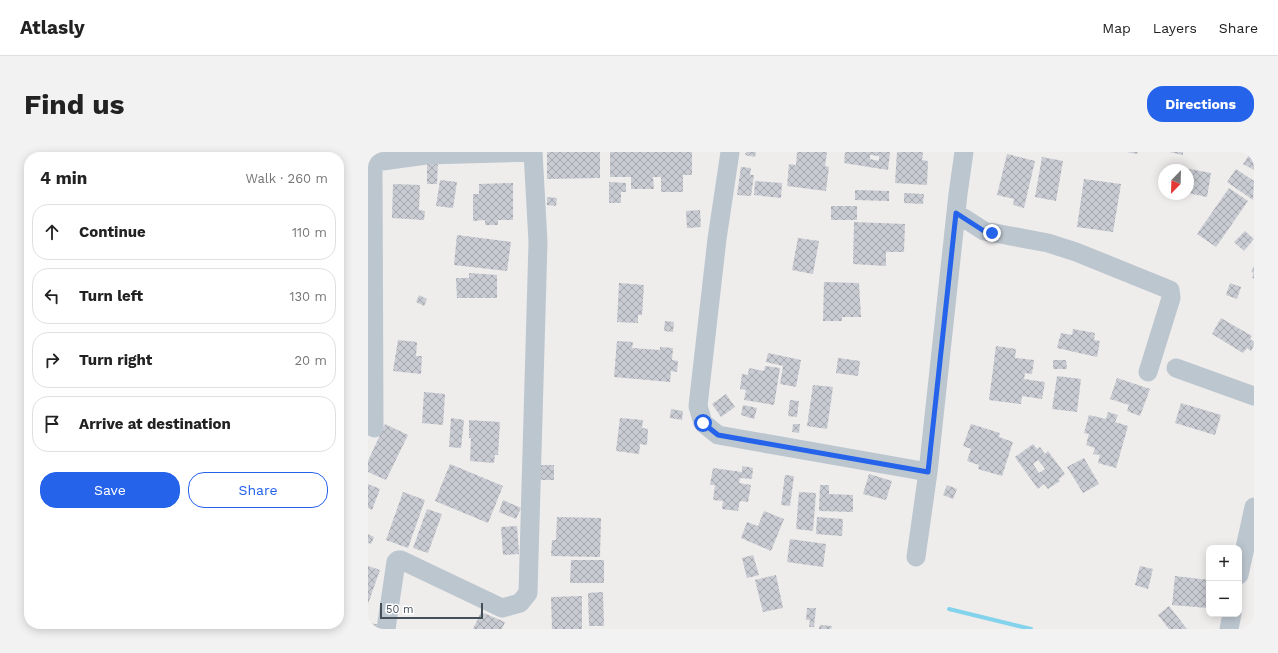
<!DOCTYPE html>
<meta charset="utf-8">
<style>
body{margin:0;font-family:"Work Sans",sans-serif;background:#f2f2f2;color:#222}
.controls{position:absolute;right:12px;bottom:12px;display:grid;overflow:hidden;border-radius:8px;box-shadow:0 2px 10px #0003}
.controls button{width:36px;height:36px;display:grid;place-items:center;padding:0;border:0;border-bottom:1px solid #e0e0e0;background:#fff;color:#222;font:20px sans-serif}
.compass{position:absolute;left:790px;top:12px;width:36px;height:36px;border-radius:50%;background:#fff;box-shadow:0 2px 10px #0003;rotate:203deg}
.scale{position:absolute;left:12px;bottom:10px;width:103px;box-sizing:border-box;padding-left:4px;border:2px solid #444f59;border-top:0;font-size:11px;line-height:14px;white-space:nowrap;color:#444f59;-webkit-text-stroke:3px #fff;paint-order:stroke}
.stop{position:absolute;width:12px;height:12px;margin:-9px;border:3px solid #2563eb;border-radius:50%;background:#fff}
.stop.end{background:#2563eb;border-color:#fff;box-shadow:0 1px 4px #0008}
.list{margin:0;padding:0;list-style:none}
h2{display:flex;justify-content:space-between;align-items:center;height:52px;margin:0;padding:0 16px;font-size:17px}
h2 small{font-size:13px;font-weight:400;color:#767676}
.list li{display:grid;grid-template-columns:26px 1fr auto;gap:12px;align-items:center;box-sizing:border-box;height:56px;margin:0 8px 8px;padding:0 8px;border:1px solid #e0e0e0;border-radius:16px}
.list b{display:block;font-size:15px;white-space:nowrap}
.list em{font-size:13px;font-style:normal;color:#767676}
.actions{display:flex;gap:8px;padding:12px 16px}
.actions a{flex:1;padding:9px 0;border:1px solid #2563eb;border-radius:16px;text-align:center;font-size:14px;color:#2563eb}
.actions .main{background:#2563eb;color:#fff}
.icon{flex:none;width:22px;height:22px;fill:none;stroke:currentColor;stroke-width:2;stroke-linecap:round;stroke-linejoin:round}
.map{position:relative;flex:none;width:886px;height:477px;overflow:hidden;border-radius:16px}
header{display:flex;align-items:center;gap:24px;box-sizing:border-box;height:56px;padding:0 20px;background:#fff;border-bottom:1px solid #e0e0e0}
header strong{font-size:19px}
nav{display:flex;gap:22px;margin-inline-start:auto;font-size:14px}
.intro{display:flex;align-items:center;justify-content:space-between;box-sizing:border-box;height:96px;padding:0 24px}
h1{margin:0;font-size:28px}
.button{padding:10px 18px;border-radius:16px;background:#2563eb;color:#fff;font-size:14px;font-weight:700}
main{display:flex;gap:24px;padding:0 24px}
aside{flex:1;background:#fff;border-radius:16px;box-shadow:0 2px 10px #0003}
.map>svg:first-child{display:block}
</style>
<header>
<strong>Atlasly</strong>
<nav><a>Map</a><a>Layers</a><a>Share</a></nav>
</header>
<div class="intro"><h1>Find us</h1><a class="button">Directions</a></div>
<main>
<aside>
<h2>4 min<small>Walk · 260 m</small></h2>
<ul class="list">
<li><svg class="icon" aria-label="ahead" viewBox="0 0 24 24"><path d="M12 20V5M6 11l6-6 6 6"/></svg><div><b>Continue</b></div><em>110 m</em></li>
<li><svg class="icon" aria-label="left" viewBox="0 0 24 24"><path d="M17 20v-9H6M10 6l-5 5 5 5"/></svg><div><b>Turn left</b></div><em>130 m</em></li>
<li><svg class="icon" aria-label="right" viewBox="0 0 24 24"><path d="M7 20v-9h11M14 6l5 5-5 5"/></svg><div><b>Turn right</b></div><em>20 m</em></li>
<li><svg class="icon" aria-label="arrive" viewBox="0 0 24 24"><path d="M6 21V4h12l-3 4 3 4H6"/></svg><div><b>Arrive at destination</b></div></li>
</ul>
<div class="actions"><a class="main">Save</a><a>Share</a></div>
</aside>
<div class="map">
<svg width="886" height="477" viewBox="0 0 886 477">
<defs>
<pattern id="building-cross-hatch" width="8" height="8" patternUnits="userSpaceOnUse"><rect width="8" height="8" fill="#c8cbd1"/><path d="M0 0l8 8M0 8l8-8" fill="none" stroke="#a4a7ad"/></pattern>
</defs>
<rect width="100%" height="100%" fill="#efecec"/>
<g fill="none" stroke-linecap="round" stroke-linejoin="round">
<path stroke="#84d3ed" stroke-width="4" d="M581,457L663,477"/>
</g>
<path fill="url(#building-cross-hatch)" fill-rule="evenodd" d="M179,0H232V26L179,27Z
M242,0H324V23H315V40H293V25H285L286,37H263V25H242Z
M378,0H388L387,5L377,3Z
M429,0H459L457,14L461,15L458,39L419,34L421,12L428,13Z
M477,0H522L520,18L476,11ZM502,3L511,4V9L502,7Z
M529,0H555L554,8L560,9L559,33L527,31Z
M759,0H770L769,2Z
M801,0H815V3Z
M883,0H886V18L875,12Z
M639,2L667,9L656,56L645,53L646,47L629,43Z
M674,5L695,9L688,49L667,45Z
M59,10H70L69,32H59Z
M373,15L383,16L382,23H386L383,44L369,43Z
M811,15L843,21L839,45L820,41V18H810Z
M868,17L886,29L885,48L859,30Z
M716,27L753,32L745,80L709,75Z
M72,28L89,30L85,56L68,54Z
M387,29L414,31L413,46L386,43Z
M241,30L258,31V40H253V51H241Z
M145,31V68H130V73H117V68L105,69V42H111V32Z
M25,32L52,33L51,58L57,59L56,68L24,66Z
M861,36L880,49L848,95L829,82Z
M487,38L521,39V49L487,48Z
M536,41L556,42L555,52L536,51Z
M179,45L189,46L188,54L179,53Z
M463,54H489V68H463Z
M332,58L333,75L319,76L318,59Z
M486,70L537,72L536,100H518V114L485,112Z
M877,79L886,87L876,99L866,90Z
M89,83L143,90L139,119L86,113Z
M430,86L451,89L445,122L424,118Z
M886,114V127L884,126L886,121L883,120Z
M101,121L129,123V146H89L88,126H101Z
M456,130L491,131L493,165H474V169H455Z
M251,131L276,133L274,163H270V171L249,170Z
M862,131L873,135L869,147L858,143Z
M51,143L59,147L56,154L48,150Z
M853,166L884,184L882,187L886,190V193L883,199L879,196L875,201L844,182Z
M297,169L306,170L305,180L296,179Z
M705,177L727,181L726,188L732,189L729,205L689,196L693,181L704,183Z
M30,188L49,190L48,204H54L53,222L25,219Z
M249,189L265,190L264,196L292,198V195L305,196L304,208L310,209L309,220L303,219L302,230L246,225Z
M628,194L648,197L647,206L666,208L664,222L657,221L656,227L677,230L674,247L654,244L653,252L621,248Z
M400,201L433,208L428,235L412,232L415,214L398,210Z
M470,206L492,209L490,224L468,221Z
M685,208H698L699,217H685Z
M397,214L412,216L406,253L376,248L378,238L372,237L374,222L380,223L381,216L396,219Z
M689,224L713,227L709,260L684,257Z
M749,226L782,237L772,264L759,259L761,253L742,247Z
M445,233L465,235L459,277L439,274Z
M56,240L77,242L75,273L54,271Z
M358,242L367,255L353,265L344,252Z
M422,248L431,249L429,265L420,264Z
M813,251L853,263L847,283L807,271Z
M375,253L389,256L386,267L373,263Z
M303,257L315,259L314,268L302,266Z
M740,260L750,263L747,270L760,274L748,316L730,311L732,303L725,302L727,296L718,293L721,282L716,281L721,263L738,267Z
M83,266L96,268L93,296L81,295Z
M252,266L275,268L274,276L280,277L279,293L272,292L271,302L248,299Z
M101,268L132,270L130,303H127L126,311L102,309L103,286H101Z
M17,272L40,283L18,328L0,320V309Z
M425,272H432L431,281L424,280Z
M603,272L632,281L631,285L645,290L634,324L610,317L611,313L599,309L603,297L595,294Z
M665,292L669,297L672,295L677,302L680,299L697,322L691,327L692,329L680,337L676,332L670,337L647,305ZM670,308L677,317L671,321L665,312Z
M716,306L731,332L715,341L699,315Z
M82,312L135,334L120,371L67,349Z
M172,313H186V328H172Z
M374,314L385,316L384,327L372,326L371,331L383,333L380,350L372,349L370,359L354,357L355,349L345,348L347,333H342L345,316L374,320Z
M501,322L524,329L518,348L495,342Z
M417,323L426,324L422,354L413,353Z
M0,332L12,337L4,358L0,356Z
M452,333H461V342L485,343V360L451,359Z
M579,333L589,337L585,347L575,343Z
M35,340L57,348L40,396L18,388Z
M431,340L448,341L445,379L428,377Z
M135,348L153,356L148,367L131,360Z
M59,357L74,362L60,401L45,396Z
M396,359L416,367L403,399L373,386L379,370L390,374Z
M189,365L233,366L232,405L183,404L184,388H188Z
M449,365L475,367L474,384L448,382Z
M149,374L151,402L135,403L133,375Z
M0,382L6,385L3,392L0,391Z
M422,387L458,392L455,415L419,410Z
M385,403L391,423L379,426L374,406Z
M203,408H236V431H202Z
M0,414L12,418L0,452Z
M772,414L785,417L780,437L767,433Z
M408,423L415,456L395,460L387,428Z
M807,424L841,428L840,456L804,453Z
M235,440L236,474H221L220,441Z
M214,444V477H184L183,445Z
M801,454L819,477H801L790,463Z
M439,456H448L446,475H441L442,468H438Z
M113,460L137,470L134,477H105Z
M3,471L11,473L10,477H1Z
M452,473L464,474L463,477H451Z"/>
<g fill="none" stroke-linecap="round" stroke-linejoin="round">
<path stroke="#bcc6cf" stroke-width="19" d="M362,0L349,87L330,254L335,271L350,283L560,320
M0,11L58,3L165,0
M5,11L6,276
M588,61L616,79L680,91L708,100L802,138L803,146L780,220
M808,216L886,244
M548,405L560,320L590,42L596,0
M871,423L886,355
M18,477L28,410L30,408H33L134,456L152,451L160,441L170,90L165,0
M861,477L864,462"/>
</g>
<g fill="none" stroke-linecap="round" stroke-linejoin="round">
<path stroke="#2563eb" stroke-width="5" d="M335,271L350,283L560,320L588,61L616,79L624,81"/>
</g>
</svg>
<div class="controls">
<button>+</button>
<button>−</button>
</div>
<svg class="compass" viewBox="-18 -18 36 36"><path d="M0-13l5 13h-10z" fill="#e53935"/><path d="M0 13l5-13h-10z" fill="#767676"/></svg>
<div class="scale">50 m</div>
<div class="stop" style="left:335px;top:271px"></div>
<div class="stop end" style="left:624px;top:81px"></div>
</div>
</main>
